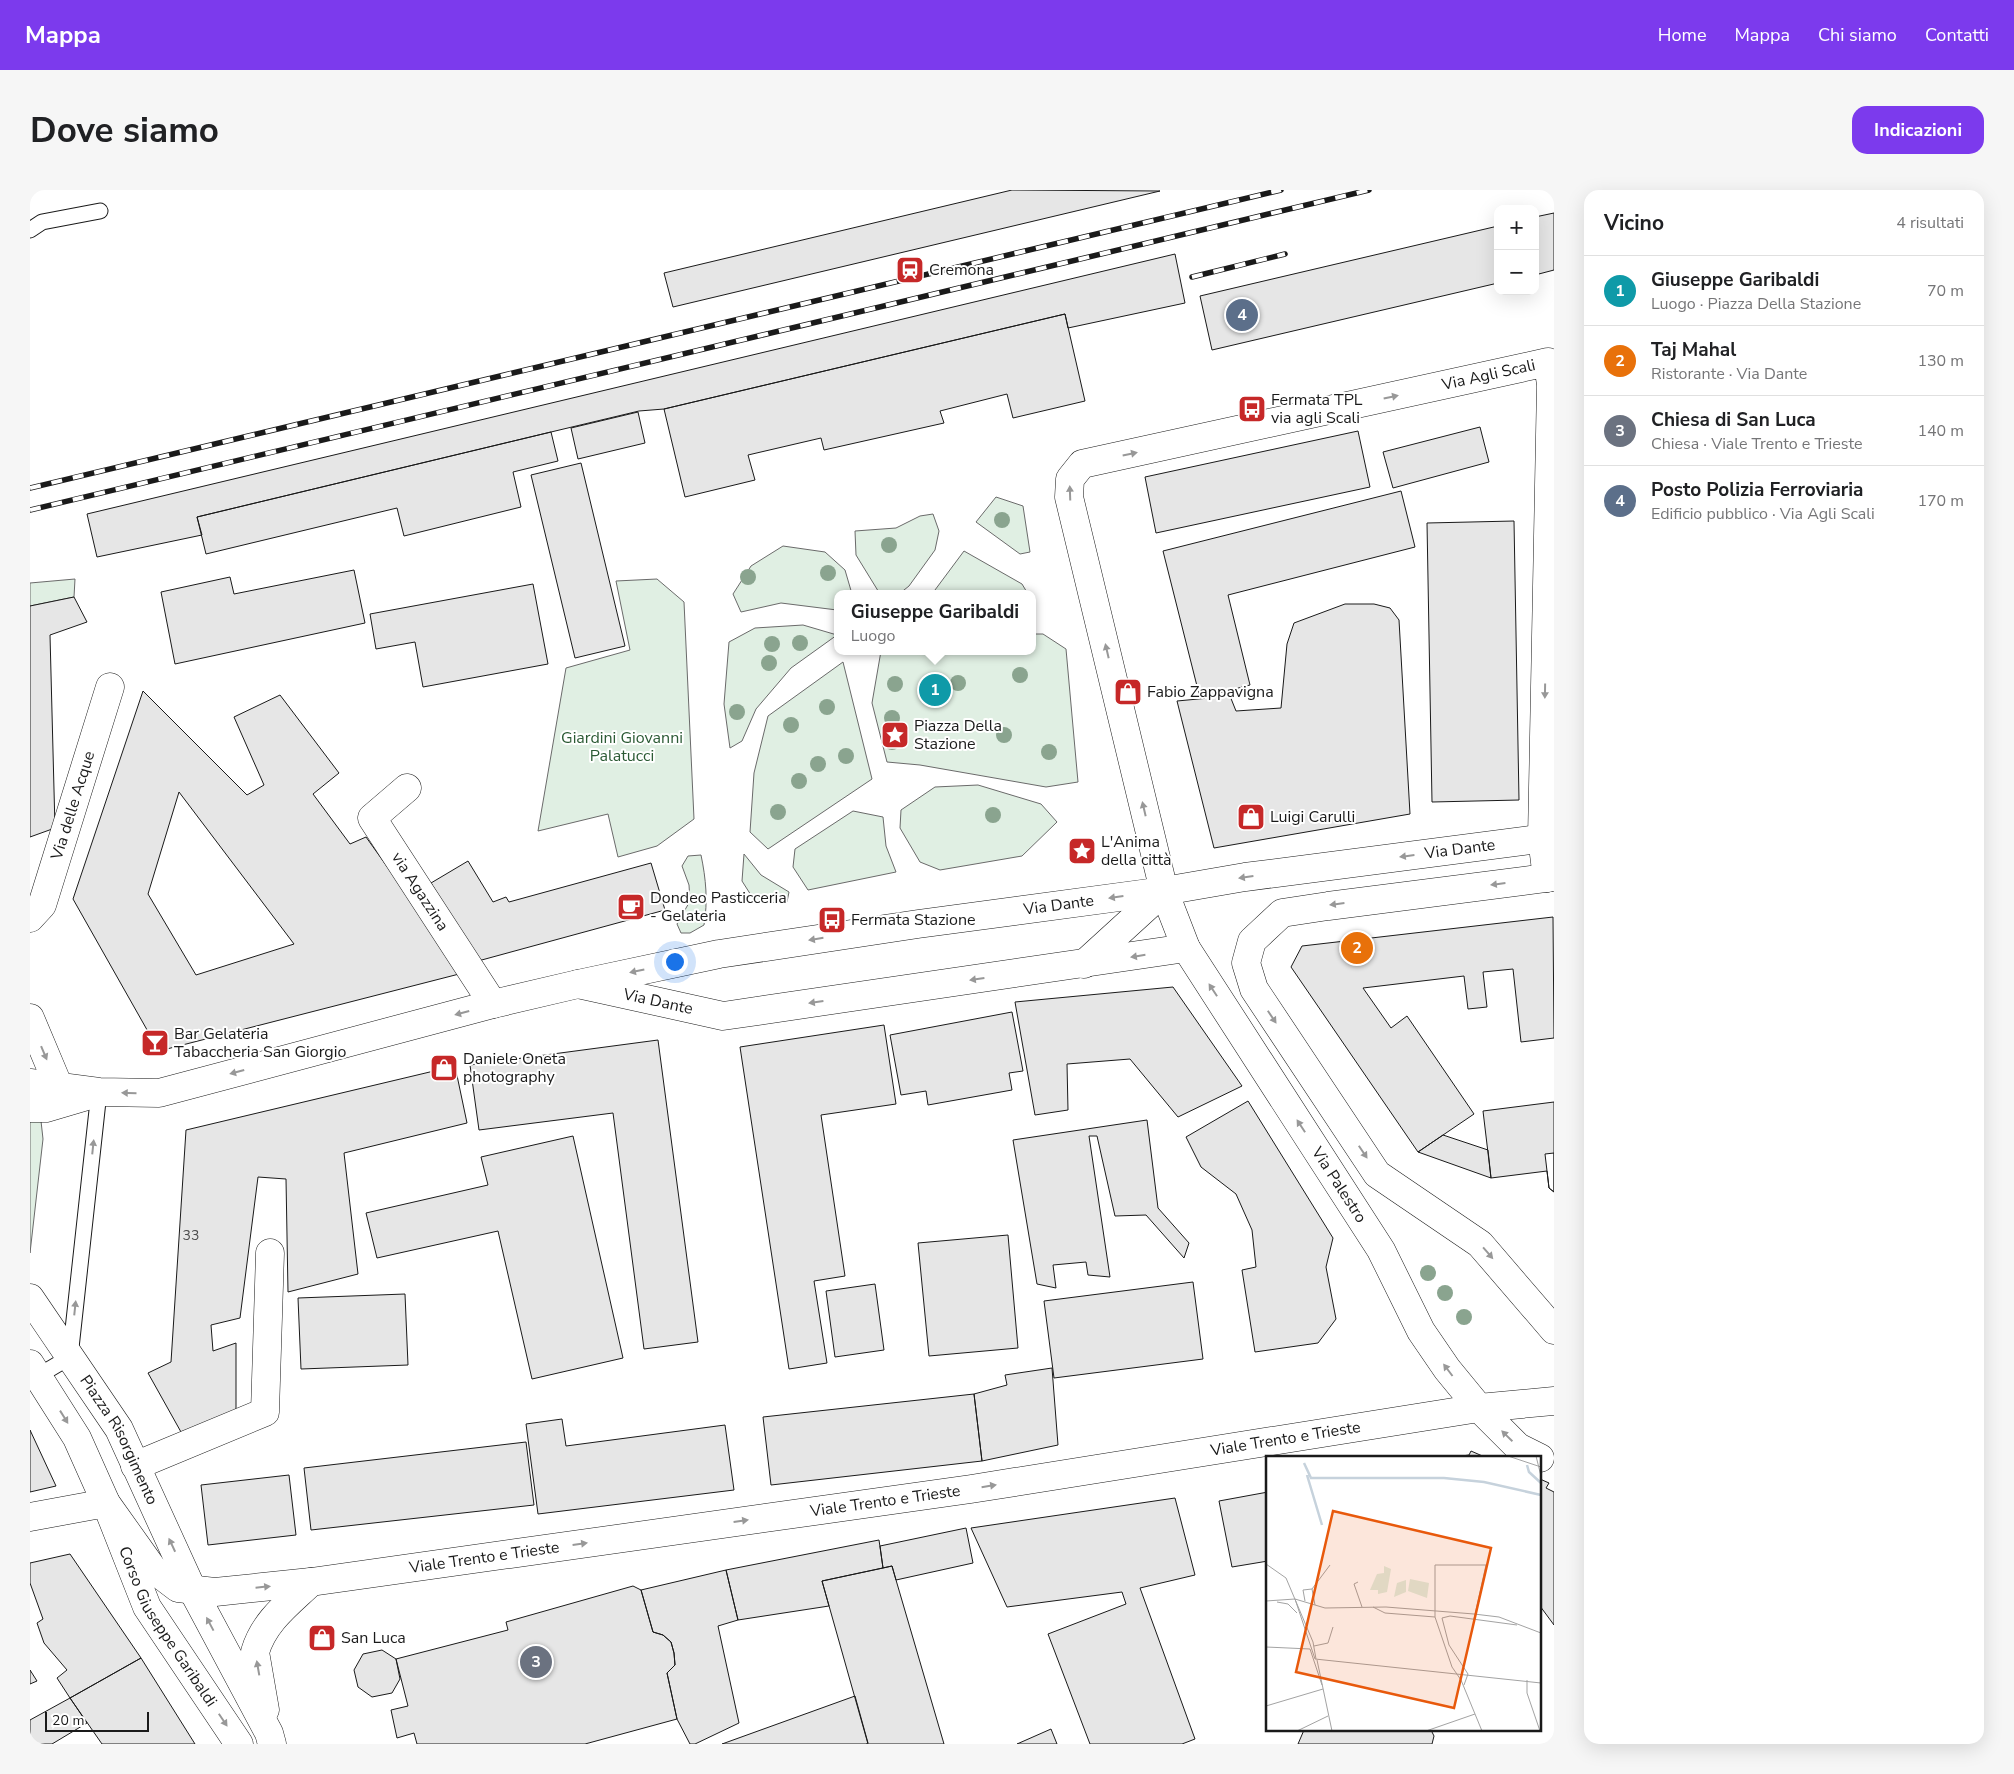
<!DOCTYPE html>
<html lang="it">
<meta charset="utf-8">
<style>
body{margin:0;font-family:"Nunito Sans",sans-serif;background:#f6f6f6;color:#202124}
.controls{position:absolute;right:15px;top:15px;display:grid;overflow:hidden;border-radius:10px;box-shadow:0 5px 20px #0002}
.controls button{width:45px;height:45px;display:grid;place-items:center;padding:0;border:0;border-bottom:1px solid #e0e0e0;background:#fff;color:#202124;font:25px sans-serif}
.scale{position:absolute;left:15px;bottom:12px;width:104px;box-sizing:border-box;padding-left:5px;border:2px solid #1a1a1a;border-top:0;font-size:14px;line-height:18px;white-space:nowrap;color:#1a1a1a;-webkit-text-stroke:4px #fff;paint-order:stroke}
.you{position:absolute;left:644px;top:771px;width:18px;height:18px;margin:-12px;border:4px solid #fff;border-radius:50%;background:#1a73e8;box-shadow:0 0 0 8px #1a73e833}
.badge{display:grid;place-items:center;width:32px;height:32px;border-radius:50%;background:#7c3aed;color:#fff;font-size:16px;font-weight:700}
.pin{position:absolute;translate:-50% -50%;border:2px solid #fff;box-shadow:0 1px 5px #0006}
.popup{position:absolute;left:804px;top:400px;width:202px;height:65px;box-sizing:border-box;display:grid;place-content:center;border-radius:10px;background:#fff;filter:drop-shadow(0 1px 4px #0005);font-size:16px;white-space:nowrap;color:#757577}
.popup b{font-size:19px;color:#202124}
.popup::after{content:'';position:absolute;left:50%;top:100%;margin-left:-10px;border:10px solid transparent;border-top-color:#fff}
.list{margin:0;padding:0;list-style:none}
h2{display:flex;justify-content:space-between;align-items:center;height:65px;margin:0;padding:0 20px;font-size:21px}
h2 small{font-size:16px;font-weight:400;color:#757577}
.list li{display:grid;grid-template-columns:32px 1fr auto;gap:15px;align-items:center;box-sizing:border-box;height:70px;padding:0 20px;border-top:1px solid #e0e0e0}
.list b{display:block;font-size:19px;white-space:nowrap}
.list p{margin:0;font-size:16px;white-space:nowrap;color:#757577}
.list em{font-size:16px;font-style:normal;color:#757577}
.map{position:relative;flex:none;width:1524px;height:1554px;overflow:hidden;border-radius:15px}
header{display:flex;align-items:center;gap:30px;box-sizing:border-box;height:70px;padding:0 25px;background:#7c3aed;color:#fff}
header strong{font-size:24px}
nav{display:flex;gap:28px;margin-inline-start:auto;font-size:18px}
.intro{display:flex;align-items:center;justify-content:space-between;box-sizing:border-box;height:120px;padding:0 30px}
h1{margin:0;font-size:35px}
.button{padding:12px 22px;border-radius:15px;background:#7c3aed;color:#fff;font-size:18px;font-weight:700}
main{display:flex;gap:30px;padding:0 30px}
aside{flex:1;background:#fff;border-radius:15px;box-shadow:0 5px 20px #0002}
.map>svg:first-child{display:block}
</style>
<header>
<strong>Mappa</strong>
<nav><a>Home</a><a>Mappa</a><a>Chi siamo</a><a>Contatti</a></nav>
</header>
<div class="intro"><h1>Dove siamo</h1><a class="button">Indicazioni</a></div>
<main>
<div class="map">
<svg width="1524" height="1554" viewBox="0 0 1524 1554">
<rect width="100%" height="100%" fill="#fff"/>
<path fill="#e0efe3" stroke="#6a6a6a" d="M966,307L993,316L1000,362L990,364L946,332Z
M903,324L909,341L905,360L879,396L869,404H850L826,365L825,341L866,338L890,326Z
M753,356L795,362L815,380L822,404H808L807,420L751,413L711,422L703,404L721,376Z
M934,361L992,394L998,404H902Z
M45,389L44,407L0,416V393Z
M627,389L654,412L664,629L627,656L588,667L578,624L508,641L536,478L600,460L586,391Z
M773,435L807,445L761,478L726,519L712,551L700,558L694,514L699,452L725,438Z
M1003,444H1013L1036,459L1048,592L1016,597L890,575L857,572L842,513L851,461H1002Z
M813,472L842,589L738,659L720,642L724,583L738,526Z
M948,595L1011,614L1027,632L992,666L910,680L890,672L870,638L871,620L905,597Z
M823,621L853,627L856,656L866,682L778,700L763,677L765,659Z
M714,664L731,685L759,702L757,712L726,713L712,691Z
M671,665C676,689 678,711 674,735L660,743H651L647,734L660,711L659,695L652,676L658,666Z
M0,931H11L13,949L0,1063Z"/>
<path fill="#e6e6e6" stroke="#1a1a1a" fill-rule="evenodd" d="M982,0L1130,1L643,117L634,83Z
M1524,23V80L1505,85V27Z
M1468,36V93L1182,160L1170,106Z
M1145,64L1155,113L1038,138L1035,124L634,219L609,221L521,242L167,327L172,345L67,367L57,324Z
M1035,124L1055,211L983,228L977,204L910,221L914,233L794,260L791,248L718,265L725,290L655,307L634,219Z
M608,222L615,253L548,269L541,238Z
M1450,237L1459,272L1363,298L1353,262Z
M1328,241L1340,297L1126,343L1115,287Z
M521,242L528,271L483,282L491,317L374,346L367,318L176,364L167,327Z
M551,273L595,456L545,468L501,285Z
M1371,301L1385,357L1198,405L1220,495L1170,508L1133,361Z
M1484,331L1489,610L1402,612L1397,333Z
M324,380L335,433L145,474L131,402L200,387L204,404Z
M503,394L518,474L393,497L385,452L346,459L340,424Z
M44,407L57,432L20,445L25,638L0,647V416Z
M1315,414H1344L1360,418L1369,430L1380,624L1184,658L1147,511L1200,506L1206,521L1251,518L1257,454L1264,433Z
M113,501L217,605L234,595L204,527L250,505L309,583L283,604L320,654L336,647L433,783L129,861L43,709ZM149,602L264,754L166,785L118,704Z
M438,671L463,712L476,707L479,712L621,673L635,720L448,771L401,693Z
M1523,727L1524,848L1491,852L1483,779L1453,782L1457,817L1438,819L1434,786L1333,798L1361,838L1377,826L1444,924L1388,962L1261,777L1272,756Z
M1143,797L1212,896L1148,927L1100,869L1037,874L1038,920L1005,925L985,812Z
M982,822L993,881L979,883L982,900L898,915L896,901L871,905L860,845Z
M854,835L866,914L791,925L815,1086L784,1091L797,1173L759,1179L710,857Z
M628,850L668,1152L614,1159L583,923L449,940L440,875Z
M425,876L437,933L314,963L328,1084L258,1102L256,989L228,987L210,1128L181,1135L183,1161L206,1153V1222L151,1242L118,1183L141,1172L156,940Z
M1218,911L1303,1048L1296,1077L1306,1129L1288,1153L1225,1162L1212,1080L1226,1077L1222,1040L1206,1004L1171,977L1156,947Z
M1524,912V1002L1519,998L1517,981L1461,988L1453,921Z
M1117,930L1128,1018L1159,1053L1154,1068L1116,1025L1085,1026L1067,946H1059L1080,1087L1058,1085L1056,1072L1023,1075L1026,1098L1007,1094L983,950Z
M1413,945L1458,960L1461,988L1388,962Z
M543,946L593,1168L502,1189L468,1041L347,1068L336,1023L458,995L451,967Z
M1524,963V1002L1519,998L1515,964Z
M978,1045L988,1158L899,1166L888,1053Z
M1163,1092L1173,1169L1024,1188L1014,1111Z
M845,1094L854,1160L805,1167L796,1101Z
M375,1104L378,1175L271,1179L268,1108Z
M1022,1178L1028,1255L952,1271L944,1204L977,1195L975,1185Z
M944,1204L952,1271L741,1295L733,1227Z
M532,1229L536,1256L695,1235L704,1300L508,1324L496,1234Z
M0,1240L26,1296L0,1302Z
M496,1252L504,1315L281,1340L274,1278Z
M1441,1261L1457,1268H1417L1439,1265Z
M259,1285L266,1345L178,1355L171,1295Z
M1510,1289L1519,1293L1516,1298L1524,1302V1435L1510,1416Z
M1238,1302V1371L1202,1377L1189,1311Z
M1145,1308L1165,1385L1110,1398L1165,1549L1152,1554H1060L1018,1444L1096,1414L1092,1402L977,1417L941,1338Z
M936,1338L943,1373L866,1390L862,1376L853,1378L850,1356Z
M849,1350L853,1378L792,1391L799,1416L708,1430L696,1380Z
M40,1364L111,1468L40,1508L27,1488L37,1480L14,1453L7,1433L13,1429L0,1393V1373Z
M862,1376L866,1390L914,1554H838L792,1391Z
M696,1380L708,1430L688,1436L709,1533L665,1554H660L647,1529L637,1483L645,1475L644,1463L641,1452L633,1445L623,1442L611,1400Z
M603,1396L611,1400L623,1442L633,1445L641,1452L644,1463L645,1475L637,1483L647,1529L555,1554H387L384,1543L367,1548L361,1520L378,1516L366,1469L478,1440L476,1432Z
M352,1460L366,1469L370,1489L362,1503L342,1507L328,1497L324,1480L333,1464Z
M111,1468L165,1554H72L40,1508Z
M0,1480L7,1491L0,1494Z
M825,1506L838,1553L836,1554H692Z
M40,1508L57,1533L22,1554H0V1530Z
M1021,1539L1027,1554H987Z
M1274,1540H1401L1404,1546L1402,1554H1268Z"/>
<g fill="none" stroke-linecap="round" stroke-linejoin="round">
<defs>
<path id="service" d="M0,40L12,32L70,21
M8,1186L40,1167L69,902"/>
<g id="minor">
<path id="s1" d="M377,598L342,628L463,814"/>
<path d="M1524,687L1298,716L1252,723L1222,751L1216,773L1224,799L1347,984L1450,1054L1524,1140"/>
<path id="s2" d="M0,728L12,715L80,497"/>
<path d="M1054,774L1134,701"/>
<path id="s3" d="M548,794L693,826L1156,758"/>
<path d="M0,828L29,897"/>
<path id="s4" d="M1510,1268L1488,1257L1449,1218L1417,1179L1391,1141L1351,1060L1156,758L1134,701L1039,307L1040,289L1052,274L1518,172L1521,195L1512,648L1517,688"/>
<path d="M105,1276L235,1222L240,1063"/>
<path id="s5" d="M0,1327L76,1313L117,1417L209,1554"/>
<path d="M162,1399L239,1543L242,1554"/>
<path d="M235,1520L225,1462C234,1431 259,1413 281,1392"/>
</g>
<g id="secondary">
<path id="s6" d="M0,893L69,902L129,903L463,814L548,794L689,764L888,734L1134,701L1215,687L1524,647"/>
<path d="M0,918H16L60,905"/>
<path id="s7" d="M0,1108L89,1239L162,1399"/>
<path id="s8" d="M0,1174L47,1248L76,1313L123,1379L148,1398L185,1402L281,1392L941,1299L1449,1218L1524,1211"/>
</g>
</defs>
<use href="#service" stroke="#1a1a1a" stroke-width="17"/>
<use href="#minor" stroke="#1a1a1a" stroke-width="29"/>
<use href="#secondary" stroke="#1a1a1a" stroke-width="29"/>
<use href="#service" stroke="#fff" stroke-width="15"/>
<use href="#minor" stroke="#fff" stroke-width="28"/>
<use href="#secondary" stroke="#fff" stroke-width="28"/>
<defs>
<path id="rail" d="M1162,87L1255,64
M0,298L1251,0
M0,320L1339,0"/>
</defs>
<use href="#rail" stroke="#1a1a1a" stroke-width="5.5"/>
<use href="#rail" stroke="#fff" stroke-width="4" stroke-dasharray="11" stroke-linecap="butt"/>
</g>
<g fill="#8aa48f">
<circle cx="972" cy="330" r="8"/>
<circle cx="859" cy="355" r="8"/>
<circle cx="798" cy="383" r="8"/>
<circle cx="718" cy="387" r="8"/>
<circle cx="770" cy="453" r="8"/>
<circle cx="742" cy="454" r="8"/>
<circle cx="739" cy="473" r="8"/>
<circle cx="990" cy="485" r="8"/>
<circle cx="928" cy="493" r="8"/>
<circle cx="865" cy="494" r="8"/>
<circle cx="797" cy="517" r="8"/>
<circle cx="707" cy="522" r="8"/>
<circle cx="862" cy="528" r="8"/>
<circle cx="761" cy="535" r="8"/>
<circle cx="974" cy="545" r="8"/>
<circle cx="862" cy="552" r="8"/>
<circle cx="1019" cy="562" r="8"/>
<circle cx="816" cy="566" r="8"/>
<circle cx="788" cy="574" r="8"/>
<circle cx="769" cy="591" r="8"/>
<circle cx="748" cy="622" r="8"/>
<circle cx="963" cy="625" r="8"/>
<circle cx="1398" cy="1083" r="8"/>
<circle cx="1415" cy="1103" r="8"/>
<circle cx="1434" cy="1127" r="8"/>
</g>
<defs><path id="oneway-solid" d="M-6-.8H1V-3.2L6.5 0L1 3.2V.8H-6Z" transform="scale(1.25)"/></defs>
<g fill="#989898">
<use href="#oneway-solid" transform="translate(1361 207) rotate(-12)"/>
<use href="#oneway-solid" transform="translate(1100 264) rotate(-12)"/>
<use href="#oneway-solid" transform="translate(1040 303) rotate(-92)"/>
<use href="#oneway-solid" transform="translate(1077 461) rotate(-103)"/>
<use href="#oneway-solid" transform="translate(1515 501) rotate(91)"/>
<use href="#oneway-solid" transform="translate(1114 619) rotate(-103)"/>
<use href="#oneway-solid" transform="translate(1377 666) rotate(173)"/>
<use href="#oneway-solid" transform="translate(1216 687) rotate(172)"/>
<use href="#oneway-solid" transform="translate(1468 694) rotate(173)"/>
<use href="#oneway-solid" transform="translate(1086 707) rotate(172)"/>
<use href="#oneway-solid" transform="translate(1307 714) rotate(173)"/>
<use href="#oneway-solid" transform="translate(786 749) rotate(171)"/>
<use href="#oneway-solid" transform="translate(1108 766) rotate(171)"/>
<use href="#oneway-solid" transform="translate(607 781) rotate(168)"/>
<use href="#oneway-solid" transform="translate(947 789) rotate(172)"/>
<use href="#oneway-solid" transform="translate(1183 800) rotate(-123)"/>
<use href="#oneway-solid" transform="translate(786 812) rotate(172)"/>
<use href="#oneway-solid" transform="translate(432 823) rotate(165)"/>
<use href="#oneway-solid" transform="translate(1242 827) rotate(56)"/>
<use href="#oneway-solid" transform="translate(14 863) rotate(67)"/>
<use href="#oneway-solid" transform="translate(207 882) rotate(165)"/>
<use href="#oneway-solid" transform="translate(99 903) rotate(-179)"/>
<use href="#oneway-solid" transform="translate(1271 936) rotate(-123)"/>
<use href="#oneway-solid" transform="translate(63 957) rotate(-84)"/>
<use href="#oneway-solid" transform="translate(1333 962) rotate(56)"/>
<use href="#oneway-solid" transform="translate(1458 1063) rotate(49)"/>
<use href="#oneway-solid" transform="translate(45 1118) rotate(-84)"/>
<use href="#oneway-solid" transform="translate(1418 1180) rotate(-127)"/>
<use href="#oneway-solid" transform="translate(34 1227) rotate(58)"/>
<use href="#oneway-solid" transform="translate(1477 1246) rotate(-136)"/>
<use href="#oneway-solid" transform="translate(959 1296) rotate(-9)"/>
<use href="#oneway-solid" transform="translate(711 1331) rotate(-8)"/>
<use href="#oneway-solid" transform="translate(550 1354) rotate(-8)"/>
<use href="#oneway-solid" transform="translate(142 1355) rotate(-115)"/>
<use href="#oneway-solid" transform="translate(233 1397) rotate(-6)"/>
<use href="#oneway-solid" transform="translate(180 1434) rotate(-118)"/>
<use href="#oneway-solid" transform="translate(228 1478) rotate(-100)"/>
<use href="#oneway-solid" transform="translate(193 1530) rotate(56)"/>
</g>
<defs>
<symbol id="station-square" viewBox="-11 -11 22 22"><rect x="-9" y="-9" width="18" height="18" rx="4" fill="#c62828" stroke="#fff"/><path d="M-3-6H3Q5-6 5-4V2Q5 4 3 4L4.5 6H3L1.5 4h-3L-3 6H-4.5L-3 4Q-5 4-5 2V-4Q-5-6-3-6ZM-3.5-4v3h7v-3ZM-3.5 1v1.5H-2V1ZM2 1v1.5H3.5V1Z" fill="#fff"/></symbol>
<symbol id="bus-square" viewBox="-11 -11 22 22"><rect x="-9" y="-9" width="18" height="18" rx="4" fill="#c62828" stroke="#fff"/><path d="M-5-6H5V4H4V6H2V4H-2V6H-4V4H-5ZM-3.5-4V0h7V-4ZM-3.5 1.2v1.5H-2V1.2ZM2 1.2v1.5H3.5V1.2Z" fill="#fff"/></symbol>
<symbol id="shop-square" viewBox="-11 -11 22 22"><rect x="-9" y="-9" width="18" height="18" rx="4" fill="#c62828" stroke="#fff"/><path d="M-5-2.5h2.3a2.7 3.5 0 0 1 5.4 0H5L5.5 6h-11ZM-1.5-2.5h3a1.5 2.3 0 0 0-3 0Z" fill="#fff"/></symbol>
<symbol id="sight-square" viewBox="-11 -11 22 22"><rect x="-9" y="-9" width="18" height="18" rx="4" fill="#c62828" stroke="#fff"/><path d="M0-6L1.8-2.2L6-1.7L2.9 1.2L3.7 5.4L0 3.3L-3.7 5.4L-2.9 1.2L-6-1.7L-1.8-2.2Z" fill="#fff"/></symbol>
<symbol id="cafe-square" viewBox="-11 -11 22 22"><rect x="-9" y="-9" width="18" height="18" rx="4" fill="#c62828" stroke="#fff"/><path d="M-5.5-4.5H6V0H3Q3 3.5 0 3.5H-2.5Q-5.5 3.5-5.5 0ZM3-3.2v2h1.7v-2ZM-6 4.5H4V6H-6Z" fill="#fff"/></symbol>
<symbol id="bar-square" viewBox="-11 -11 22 22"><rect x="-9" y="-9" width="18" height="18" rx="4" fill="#c62828" stroke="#fff"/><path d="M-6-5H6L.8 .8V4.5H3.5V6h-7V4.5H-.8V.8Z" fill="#fff"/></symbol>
</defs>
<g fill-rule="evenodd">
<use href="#station-square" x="864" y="64" width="32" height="32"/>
<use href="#bus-square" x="1206" y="203" width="32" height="32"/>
<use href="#shop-square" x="1082" y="486" width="32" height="32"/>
<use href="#sight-square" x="849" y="529" width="32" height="32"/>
<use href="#shop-square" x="1205" y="611" width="32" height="32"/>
<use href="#sight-square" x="1036" y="645" width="32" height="32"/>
<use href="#cafe-square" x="585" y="701" width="32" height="32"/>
<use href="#bus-square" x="786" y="714" width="32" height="32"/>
<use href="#bar-square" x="109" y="837" width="32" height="32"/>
<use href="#shop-square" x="398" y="862" width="32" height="32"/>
<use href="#shop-square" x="276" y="1432" width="32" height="32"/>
</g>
<g text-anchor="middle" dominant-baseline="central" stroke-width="4" stroke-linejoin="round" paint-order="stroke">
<g font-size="14" fill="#4d4d4d">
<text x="161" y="1045">33</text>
</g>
<g font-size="16" fill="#1a1a1a" stroke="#fff" text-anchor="start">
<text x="899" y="80">Cremona</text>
<text x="1241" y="210">Fermata TPL<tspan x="1241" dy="18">via agli Scali</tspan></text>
<text x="1117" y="502">Fabio Zappavigna</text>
<text x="884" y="536">Piazza Della<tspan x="884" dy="18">Stazione</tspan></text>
<text x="1240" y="627">Luigi Carulli</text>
<text x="1071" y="652">L'Anima<tspan x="1071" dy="18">della città</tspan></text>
<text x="620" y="708">Dondeo Pasticceria<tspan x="620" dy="18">- Gelateria</tspan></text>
<text x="821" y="730">Fermata Stazione</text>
<text x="144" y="844">Bar Gelateria<tspan x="144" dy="18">Tabaccheria San Giorgio</tspan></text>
<text x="433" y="869">Daniele Oneta<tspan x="433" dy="18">photography</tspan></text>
<text x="311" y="1448">San Luca</text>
</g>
<g font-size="16" fill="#1a1a1a" stroke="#fff">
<text stroke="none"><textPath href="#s4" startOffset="1546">Via Agli Scali</textPath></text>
<text stroke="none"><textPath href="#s2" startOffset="122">Via delle Acque</textPath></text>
<text stroke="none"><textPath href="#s6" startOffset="1455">Via Dante</textPath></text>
<text stroke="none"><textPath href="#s1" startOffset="134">via Agazzina</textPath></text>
<text stroke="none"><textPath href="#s6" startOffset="1050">Via Dante</textPath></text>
<text stroke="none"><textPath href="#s3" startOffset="82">Via Dante</textPath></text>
<text transform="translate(1309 995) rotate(57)">Via Palestro</text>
<text stroke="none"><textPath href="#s8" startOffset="1390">Viale Trento e Trieste</textPath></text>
<text stroke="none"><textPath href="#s7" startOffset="168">Piazza Risorgimento</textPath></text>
<text stroke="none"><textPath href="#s8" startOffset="985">Viale Trento e Trieste</textPath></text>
<text stroke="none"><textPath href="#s8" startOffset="580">Viale Trento e Trieste</textPath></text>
<text stroke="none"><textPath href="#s5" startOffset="216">Corso Giuseppe Garibaldi</textPath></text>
</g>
<g font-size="16" fill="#2b5a34" stroke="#fff">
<text x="592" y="548">Giardini Giovanni<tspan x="592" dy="18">Palatucci</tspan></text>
</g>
</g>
<g transform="translate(1236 1266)">
<rect width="275" height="275" fill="#fff"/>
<path d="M118,110L125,113L121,136L112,138V134H104L111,118L118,117ZM144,123L163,127L161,142L142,135ZM140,124V136L128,141L131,127Z" fill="#e0efe3"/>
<path fill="none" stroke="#c6d2dc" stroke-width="2.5" d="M38,7L45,22H178L218,26L275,39M261,9L263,16L275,27M41,19L56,69"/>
<path fill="none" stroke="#a3a3a3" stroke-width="1" d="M242,0L275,11M270,0L275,20M0,108L20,122L47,186L50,203M92,126L88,128L96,151M46,133L64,109M29,143L49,203L275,227M0,145L29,143L59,152L120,151L208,158L233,161L275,177M39,145L37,134L46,133L49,149M11,146L22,148L31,157M107,151L119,157L169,161M208,163L220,109H169V161L186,211L195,224L216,275M48,190L62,187L67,171M0,191L44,193L56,229M51,204L66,275M261,224V237L274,275M198,229L202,218L183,189L176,162L184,160L251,169M0,250L57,233M31,275L62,260M160,275L209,258"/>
<path fill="#e8590c" fill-opacity="0.15" stroke="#e8590c" stroke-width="2.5" d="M67,55L225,92L188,252L30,216Z"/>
<rect width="275" height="275" fill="none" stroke="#1a1a1a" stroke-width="2.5"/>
</g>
</svg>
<div class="controls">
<button>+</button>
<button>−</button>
</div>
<div class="scale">20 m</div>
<div class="you"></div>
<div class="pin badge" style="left:905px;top:500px;background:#0f9aa8">1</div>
<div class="popup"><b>Giuseppe Garibaldi</b>Luogo</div>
<div class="pin badge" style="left:1327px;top:758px;background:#e8710a">2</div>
<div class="pin badge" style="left:506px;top:1472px;background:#6b7280">3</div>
<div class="pin badge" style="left:1212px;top:125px;background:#5c6f8a">4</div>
</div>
<aside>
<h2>Vicino<small>4 risultati</small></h2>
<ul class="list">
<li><span class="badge" style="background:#0f9aa8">1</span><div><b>Giuseppe Garibaldi</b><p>Luogo · Piazza Della Stazione</p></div><em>70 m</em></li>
<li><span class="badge" style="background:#e8710a">2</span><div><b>Taj Mahal</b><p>Ristorante · Via Dante</p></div><em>130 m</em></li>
<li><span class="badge" style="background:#6b7280">3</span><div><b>Chiesa di San Luca</b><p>Chiesa · Viale Trento e Trieste</p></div><em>140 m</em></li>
<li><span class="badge" style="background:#5c6f8a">4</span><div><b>Posto Polizia Ferroviaria</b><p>Edificio pubblico · Via Agli Scali</p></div><em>170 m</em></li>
</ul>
</aside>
</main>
